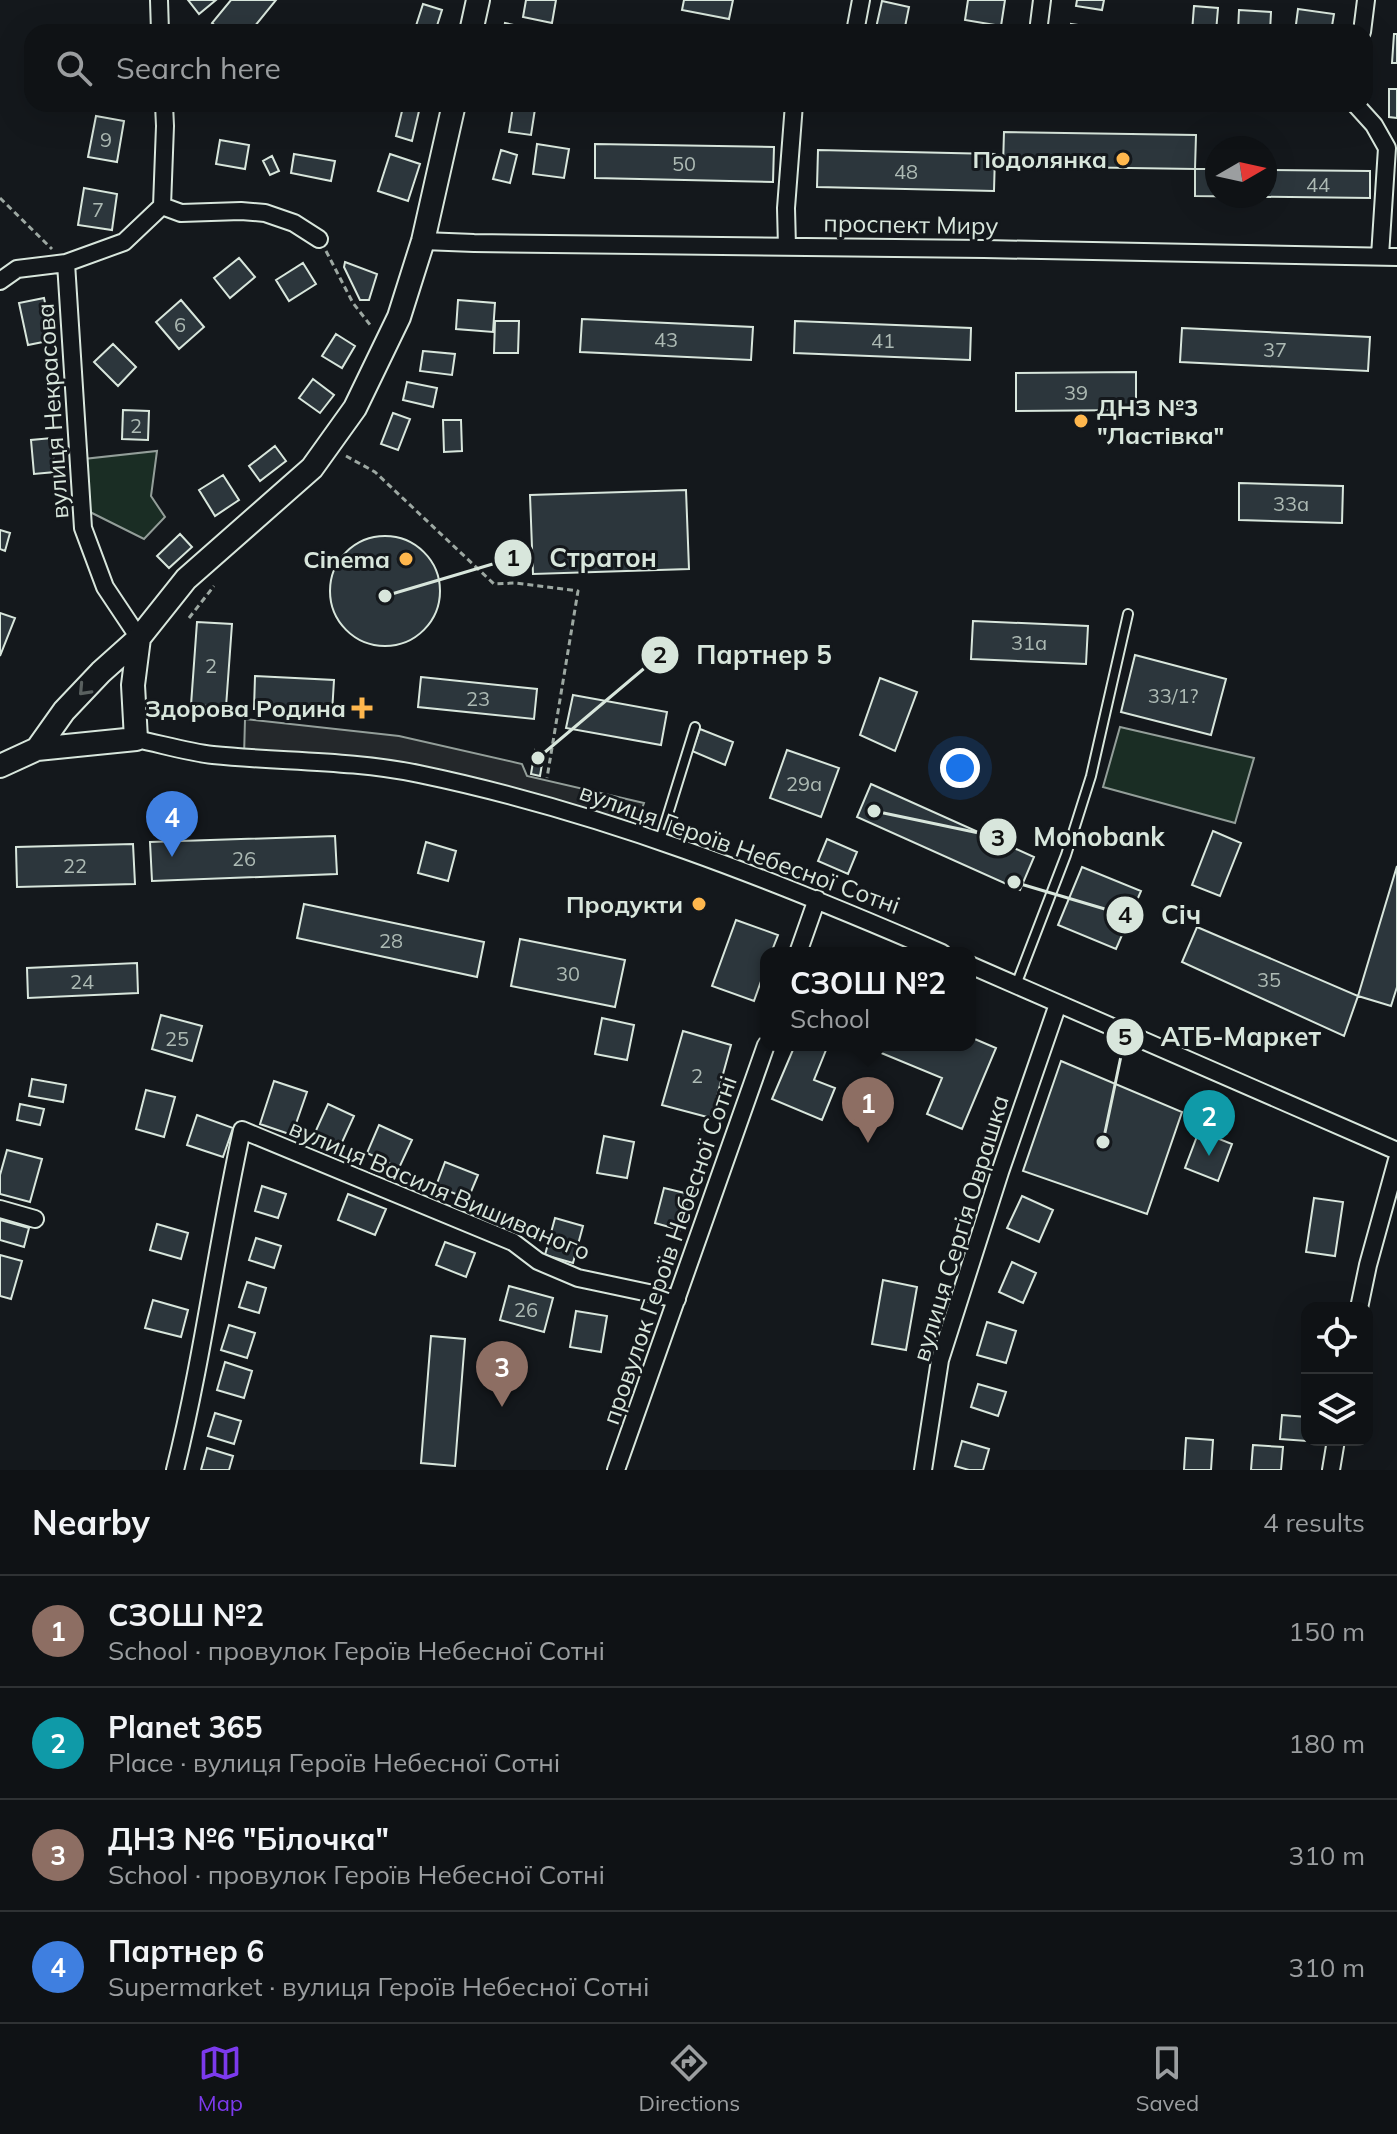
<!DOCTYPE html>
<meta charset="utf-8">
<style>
body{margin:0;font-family:Mulish,sans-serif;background:#1d2022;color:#f1f3f6}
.controls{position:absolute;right:24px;bottom:24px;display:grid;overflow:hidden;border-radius:16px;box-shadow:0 8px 32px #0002}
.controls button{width:72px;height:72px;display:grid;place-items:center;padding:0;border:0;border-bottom:2px solid #2f3234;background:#0f1215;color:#f1f3f6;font:40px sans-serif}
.compass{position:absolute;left:1205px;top:136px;width:72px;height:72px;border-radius:50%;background:#0f1215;box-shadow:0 8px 32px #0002;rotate:81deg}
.you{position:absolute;left:960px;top:768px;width:28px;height:28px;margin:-20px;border:6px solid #fff;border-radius:50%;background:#1a73e8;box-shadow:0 0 0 12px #1a73e833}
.badge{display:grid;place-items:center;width:52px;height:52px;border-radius:50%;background:#7c3aed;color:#fff;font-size:26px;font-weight:700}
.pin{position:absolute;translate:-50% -66px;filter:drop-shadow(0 2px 4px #0008)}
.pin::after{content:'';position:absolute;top:42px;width:28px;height:24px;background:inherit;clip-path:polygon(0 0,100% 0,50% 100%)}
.popup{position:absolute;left:760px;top:947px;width:216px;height:104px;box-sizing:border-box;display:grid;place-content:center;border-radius:16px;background:#0f1215;filter:drop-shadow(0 2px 6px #0005);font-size:26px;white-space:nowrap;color:#9b9ea0}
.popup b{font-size:30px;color:#f1f3f6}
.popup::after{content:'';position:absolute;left:50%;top:100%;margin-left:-16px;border:16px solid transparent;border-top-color:#0f1215}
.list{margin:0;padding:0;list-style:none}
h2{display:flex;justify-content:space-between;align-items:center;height:104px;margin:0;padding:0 32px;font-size:34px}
h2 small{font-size:26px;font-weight:400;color:#9b9ea0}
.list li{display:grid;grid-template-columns:52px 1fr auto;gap:24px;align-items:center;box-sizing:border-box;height:112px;padding:0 32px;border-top:2px solid #2f3234}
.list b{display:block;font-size:30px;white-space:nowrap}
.list p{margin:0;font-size:26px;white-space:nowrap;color:#9b9ea0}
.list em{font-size:26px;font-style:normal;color:#9b9ea0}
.icon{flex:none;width:44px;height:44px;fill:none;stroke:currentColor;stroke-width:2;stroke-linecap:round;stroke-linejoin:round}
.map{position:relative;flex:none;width:1397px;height:1470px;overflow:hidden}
.search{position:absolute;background:#0f1215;box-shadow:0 8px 32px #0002;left:24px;right:24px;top:24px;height:88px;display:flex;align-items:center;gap:20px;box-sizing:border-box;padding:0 28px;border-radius:24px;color:#9b9ea0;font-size:30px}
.sheet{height:552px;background:#0f1215}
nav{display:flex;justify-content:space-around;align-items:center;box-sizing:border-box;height:112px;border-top:2px solid #2f3234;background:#0f1215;font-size:22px;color:#9b9ea0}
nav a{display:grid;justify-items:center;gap:4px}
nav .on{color:#7c3aed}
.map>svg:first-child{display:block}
</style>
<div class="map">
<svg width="1397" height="1470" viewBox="0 0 1397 1470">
<rect width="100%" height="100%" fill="#14181c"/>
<path fill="#1a2d24" stroke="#939e99" stroke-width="2" d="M157,451L151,496L165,517L144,539L86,510L84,459Z
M1120,727L1254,758L1235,823L1103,787Z"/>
<path fill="#24282b" stroke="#939e99" stroke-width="2" d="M245,719L399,736L522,764L527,776L644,803L634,831L502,792L244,757Z"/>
<path fill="#2c363c" stroke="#d8e6dc" stroke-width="2" d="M188,0H216L199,14Z
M231,0H276L250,32H223L212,23Z
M526,0H556L552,23L523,17Z
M684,0H733L729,19L682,10Z
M968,0H1005L1001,26L965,20Z
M1077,0H1104L1102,10L1076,6Z
M882,1L909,7L904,32L876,28Z
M423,4L442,10L435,32H414Z
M1194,6L1218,8L1216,32H1192Z
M1298,9L1334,14L1331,32H1295Z
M1239,10L1271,12L1270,32H1238Z
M505,23L528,28L527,32H503Z
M1071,24L1100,28L1099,32H1070Z
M1394,34H1397V63H1392Z
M1389,89H1397V118L1389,117Z
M513,106L535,109L531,135L509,132Z
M403,107L419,111L412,141L396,136Z
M96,116L124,121L117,162L88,157Z
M1004,132L1196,135L1195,169L1003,166Z
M220,140L249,145L245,169L216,164Z
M537,144L569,149L564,178L533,174Z
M595,144L774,147L773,182L595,178Z
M501,150L517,155L510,183L493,179Z
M818,150L995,154L994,191L817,187Z
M294,154L335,161L331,181L291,173Z
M390,154L420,164L408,201L378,191Z
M272,156L279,171L270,175L263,161Z
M1195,169H1217V196H1265V170L1370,171V198L1195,196Z
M84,188L117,194L112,230L78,225Z
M239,258L255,277L230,298L214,278Z
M345,262L377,274L369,300H360L344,267Z
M303,263L316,284L289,301L276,280Z
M44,298L53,340L28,345L19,303Z
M181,300L204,327L179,349L156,322Z
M458,300L495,303L493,332L456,329Z
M582,319L753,327L751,360L580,352Z
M495,321H519L518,353H494Z
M795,321L971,328L970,360L794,353Z
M1182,328L1370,337L1368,371L1180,362Z
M336,334L355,346L342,368L322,356Z
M113,344L136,367L118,386L94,362Z
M423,351L455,354L452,375L420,371Z
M1136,372V410L1016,411V373Z
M313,379L334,395L320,413L299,398Z
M407,382L437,388L433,407L403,400Z
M123,410L149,411L148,440L122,439Z
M393,413L410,419L398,450L381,444Z
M443,420H461L462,451L444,452Z
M52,438L55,472L34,474L31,440Z
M275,446L286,461L260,481L249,466Z
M223,475L239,500L215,516L199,490Z
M1239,483L1343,486L1342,523L1239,520Z
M686,490L689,569L533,574L530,495Z
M0,530L10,533L5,551L0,549Z
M180,534L192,547L169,568L157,556Z
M330 591a55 55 0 1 1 110 0a55 55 0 1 1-110 0Z
M0,613L15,618L0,656Z
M973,621L1088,626L1086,664L971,659Z
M197,622L232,624L226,707L191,705Z
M1135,655L1226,679L1211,735L1121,712Z
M255,676L334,680L332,713L254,709Z
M421,677L537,689L534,719L418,707Z
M880,678L917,692L895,751L860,735Z
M573,695L667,712L661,745L566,728Z
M700,729L733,742L725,765L692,751Z
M535,750L544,752L540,776L531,774Z
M787,750L839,768L821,817L770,798Z
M871,784L1034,857L1020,890L857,817Z
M1213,831L1241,843L1220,896L1192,885Z
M335,836L337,874L152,881L150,842Z
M827,839L857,852L848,874L818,861Z
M426,842L456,851L448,881L418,873Z
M133,844L135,884L17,887L16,847Z
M1397,866V987L1391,1006L1358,996Z
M1082,867L1141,891L1116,949L1058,925Z
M304,904L484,942L477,977L297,938Z
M736,920L778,935L771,953H766V967L754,1001L712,986Z
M1197,927L1358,996L1344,1036L1182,962Z
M520,939L625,960L615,1007L511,986Z
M137,963L138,993L28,998L27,968Z
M161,1015L202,1026L192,1061L152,1049Z
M602,1018L634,1025L627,1060L595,1054Z
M683,1031L731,1045L711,1118L662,1105Z
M970,1037L996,1048L962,1129L927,1114L942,1078L862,1045H970Z
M795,1045H828L814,1080L835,1088L822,1120L772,1099Z
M1061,1061L1182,1112L1147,1214L1023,1171Z
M32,1079L66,1085L63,1102L29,1096Z
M274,1081L307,1092L292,1135L260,1124Z
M146,1090L175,1097L164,1137L136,1129Z
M20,1104L44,1109L40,1125L17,1120Z
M328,1104L354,1116L339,1149L313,1137Z
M197,1115L233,1128L223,1157L187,1145Z
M379,1125L412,1140L399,1168L367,1153Z
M1199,1131L1232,1144L1218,1181L1185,1168Z
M604,1136L634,1142L627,1178L597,1173Z
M7,1150L42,1159L30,1202L0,1194V1175Z
M445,1162L478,1175L468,1199L436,1186Z
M262,1186L286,1194L278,1218L255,1211Z
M664,1188L689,1194L680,1230L655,1223Z
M348,1194L386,1209L375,1235L338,1220Z
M1022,1196L1053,1210L1039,1242L1007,1228Z
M1314,1198L1343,1202L1335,1256L1306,1252Z
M555,1218L583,1226L573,1263L545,1255Z
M0,1220L29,1228L24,1247L0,1240Z
M157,1224L188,1233L181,1259L150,1250Z
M256,1238L281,1246L274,1268L249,1260Z
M445,1242L475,1253L466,1277L436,1265Z
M0,1255L22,1261L11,1299L0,1296Z
M1012,1262L1036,1273L1023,1303L999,1292Z
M883,1280L917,1287L906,1350L872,1344Z
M247,1282L266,1288L259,1313L239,1307Z
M509,1286L553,1298L544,1332L500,1320Z
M153,1300L188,1310L181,1337L145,1328Z
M576,1311L607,1316L601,1352L570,1347Z
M987,1322L1016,1331L1006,1363L977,1355Z
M229,1325L255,1333L247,1358L221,1350Z
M431,1336L465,1339L455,1466L421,1463Z
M225,1362L252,1371L244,1398L217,1390Z
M978,1384L1006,1392L998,1416L971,1407Z
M215,1413L241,1421L234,1444L208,1436Z
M1282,1415L1307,1417V1441L1280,1439Z
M1186,1438L1213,1440L1211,1470H1184Z
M962,1441L989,1449L983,1470H969L955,1466Z
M1253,1445L1283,1447L1281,1470H1251Z
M207,1448L233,1456L229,1470H201Z"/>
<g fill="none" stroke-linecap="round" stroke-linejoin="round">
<defs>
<path id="service" d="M660,840L695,727
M1016,985L1066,855L1091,776L1128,614"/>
<path id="minor" d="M159,0L160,32
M855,32L861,0
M1038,32L1042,0
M1362,32L1366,0
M1355,104L1374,125L1387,148L1380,256
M162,206L181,213L241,211L265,213L294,223L319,239
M423,241L474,243L984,249L1397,257
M787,247L786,208L794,104
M66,263L83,528L105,587L139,638
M0,281L17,269L66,263L124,242L162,206L165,126L164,104
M136,739C161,744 187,752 213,755C282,762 352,760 419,774C602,812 771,879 942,953
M798,953L817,899
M970,965L1397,1151
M0,1209L35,1219
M1359,1308L1368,1265L1397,1160
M175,1470C203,1358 217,1243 242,1130L513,1242L538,1261L578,1278L677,1299
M616,1470L766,1045
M923,1470L940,1360L1000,1172L1058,1004
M1331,1470L1336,1440"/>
<path id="secondary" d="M471,32L478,0
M37,749L64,711L101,672L139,638L186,579L312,468L355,408L399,317L423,241L454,104
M0,766L37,749L136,739L133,685L139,638"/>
</defs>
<use href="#service" stroke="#d8e6dc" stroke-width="12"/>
<use href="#minor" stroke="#d8e6dc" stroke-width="20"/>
<use href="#secondary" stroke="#d8e6dc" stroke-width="26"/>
<path stroke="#9da8a2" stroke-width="3" stroke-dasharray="6 4" stroke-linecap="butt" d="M0,198L52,249
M326,251L353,303L371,326
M346,456L375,472L494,584L516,583L578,591L547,778
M189,618L214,586"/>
<use href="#service" stroke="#14181c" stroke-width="8"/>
<use href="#minor" stroke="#14181c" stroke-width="16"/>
<use href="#secondary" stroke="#14181c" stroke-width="22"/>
</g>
<defs><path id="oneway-chevron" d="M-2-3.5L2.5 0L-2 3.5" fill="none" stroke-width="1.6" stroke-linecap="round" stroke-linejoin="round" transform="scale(2)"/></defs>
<use stroke="#59605f" href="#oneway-chevron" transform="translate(84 690) rotate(133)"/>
<g fill="#ffb74d" stroke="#14181c" stroke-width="3">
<circle cx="1123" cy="159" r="8"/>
<circle cx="1081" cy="421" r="8"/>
<circle cx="406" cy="559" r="8"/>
<path d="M358 696h8v8h8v8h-8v8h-8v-8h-8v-8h8z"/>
<circle cx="699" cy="904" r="8"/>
</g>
<g text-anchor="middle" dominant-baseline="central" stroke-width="6" stroke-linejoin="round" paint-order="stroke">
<g font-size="20" fill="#adbab4">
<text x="106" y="139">9</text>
<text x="684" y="163">50</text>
<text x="906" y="171">48</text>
<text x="1318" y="184">44</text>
<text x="98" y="209">7</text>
<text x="180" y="324">6</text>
<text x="666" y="339">43</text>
<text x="883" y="340">41</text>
<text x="1275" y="349">37</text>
<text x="1076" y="392">39</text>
<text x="136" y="425">2</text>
<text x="1291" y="503">33а</text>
<text x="1029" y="642">31а</text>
<text x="211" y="665">2</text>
<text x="1173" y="695">33/1?</text>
<text x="478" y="698">23</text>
<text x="804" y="783">29а</text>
<text x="244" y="858">26</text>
<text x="75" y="865">22</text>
<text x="391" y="940">28</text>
<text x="568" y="973">30</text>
<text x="1269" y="979">35</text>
<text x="82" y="981">24</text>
<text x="177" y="1038">25</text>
<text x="697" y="1075">2</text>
<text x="526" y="1309">26</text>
</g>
<g font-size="24" font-weight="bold" fill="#d8e6dc" stroke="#14181c" text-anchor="end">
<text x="1107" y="159">Подолянка</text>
<text x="1097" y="407" text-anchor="start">ДНЗ №3<tspan x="1097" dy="28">"Ластівка"</tspan></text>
<text x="390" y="559">Cinema</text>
<text x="346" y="708">Здорова Родина</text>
<text x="683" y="904">Продукти</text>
</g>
<g font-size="24" fill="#d8e6dc" stroke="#14181c">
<text transform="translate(911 224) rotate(1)">проспект Миру</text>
<text transform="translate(52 411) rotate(-94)">вулиця Некрасова</text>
<text transform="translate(740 848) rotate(20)">вулиця Героїв Небесної Сотні</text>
<text transform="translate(440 1189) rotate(23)">вулиця Василя Вишиваного</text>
<text transform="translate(960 1228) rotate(-73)">вулиця Сергія Оврашка</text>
<text transform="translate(669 1250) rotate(-71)">провулок Героїв Небесної Сотні</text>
</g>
</g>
<path fill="none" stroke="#d8e6dc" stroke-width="3" d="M385 596L513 558M538 758L660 655M874 811L998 837M1014 882L1125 915M1103 1142L1125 1037"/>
<g fill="#d8e6dc" stroke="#14181c" stroke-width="3">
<circle cx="385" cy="596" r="8"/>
<circle cx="538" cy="758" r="8"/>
<circle cx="874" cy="811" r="8"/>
<circle cx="1014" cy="882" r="8"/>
<circle cx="1103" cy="1142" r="8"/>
<circle cx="513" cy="558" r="20"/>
<circle cx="660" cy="655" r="20"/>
<circle cx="998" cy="837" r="20"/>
<circle cx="1125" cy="915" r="20"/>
<circle cx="1125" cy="1037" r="20"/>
</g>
<g font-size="24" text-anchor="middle" font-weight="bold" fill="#111">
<text x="513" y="566">1</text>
<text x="660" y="663">2</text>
<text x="998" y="846">3</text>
<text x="1125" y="923">4</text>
<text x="1125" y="1045">5</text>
</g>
<g font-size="26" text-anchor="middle" font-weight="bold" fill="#d8e6dc" stroke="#14181c" stroke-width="6" stroke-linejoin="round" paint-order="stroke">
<text x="603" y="567">Стратон</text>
<text x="764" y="664">Партнер 5</text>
<text x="1099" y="846">Monobank</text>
<text x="1181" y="924">Січ</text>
<text x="1241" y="1046">АТБ-Маркет</text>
</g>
</svg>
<div class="controls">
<button><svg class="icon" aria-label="locate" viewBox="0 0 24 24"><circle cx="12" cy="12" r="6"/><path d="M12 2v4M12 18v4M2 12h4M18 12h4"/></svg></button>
<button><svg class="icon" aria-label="layers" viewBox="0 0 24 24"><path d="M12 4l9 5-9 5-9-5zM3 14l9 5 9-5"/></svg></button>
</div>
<svg class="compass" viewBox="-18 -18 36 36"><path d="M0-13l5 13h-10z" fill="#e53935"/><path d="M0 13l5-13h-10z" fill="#9b9ea0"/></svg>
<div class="you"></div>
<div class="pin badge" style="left:868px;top:1143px;background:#8d6e63">1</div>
<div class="popup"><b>СЗОШ №2</b>School</div>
<div class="pin badge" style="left:1209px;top:1156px;background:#0f9aa8">2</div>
<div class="pin badge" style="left:502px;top:1407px;background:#8d6e63">3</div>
<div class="pin badge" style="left:172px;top:857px;background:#3f7fe0">4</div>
<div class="search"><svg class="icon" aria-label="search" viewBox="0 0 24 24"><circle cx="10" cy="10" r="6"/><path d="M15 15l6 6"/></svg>Search here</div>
</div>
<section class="sheet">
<h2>Nearby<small>4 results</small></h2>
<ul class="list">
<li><span class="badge" style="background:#8d6e63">1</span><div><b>СЗОШ №2</b><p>School · провулок Героїв Небесної Сотні</p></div><em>150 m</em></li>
<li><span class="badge" style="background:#0f9aa8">2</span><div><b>Planet 365</b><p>Place · вулиця Героїв Небесної Сотні</p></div><em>180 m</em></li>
<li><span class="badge" style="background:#8d6e63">3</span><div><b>ДНЗ №6 &quot;Білочка&quot;</b><p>School · провулок Героїв Небесної Сотні</p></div><em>310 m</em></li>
<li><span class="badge" style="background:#3f7fe0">4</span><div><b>Партнер 6</b><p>Supermarket · вулиця Героїв Небесної Сотні</p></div><em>310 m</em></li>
</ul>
</section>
<nav>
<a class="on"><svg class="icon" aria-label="map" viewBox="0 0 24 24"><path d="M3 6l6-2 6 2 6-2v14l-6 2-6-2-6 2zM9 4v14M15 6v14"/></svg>Map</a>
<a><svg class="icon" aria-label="directions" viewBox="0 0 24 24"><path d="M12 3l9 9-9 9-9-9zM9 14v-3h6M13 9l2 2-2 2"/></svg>Directions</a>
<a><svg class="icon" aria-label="saved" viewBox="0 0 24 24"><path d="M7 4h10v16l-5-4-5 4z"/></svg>Saved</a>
</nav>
